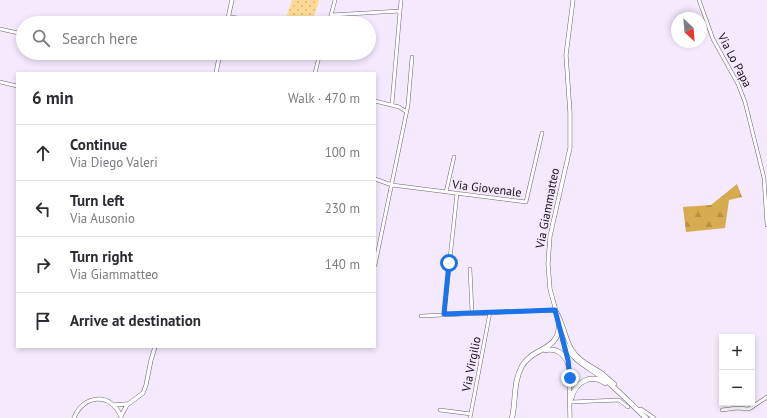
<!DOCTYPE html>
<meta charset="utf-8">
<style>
body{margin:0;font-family:"PT Sans",sans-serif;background:#f2f2f3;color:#2b2b33}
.controls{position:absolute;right:12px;bottom:12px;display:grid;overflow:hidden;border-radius:0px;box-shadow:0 2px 6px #0003}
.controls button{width:36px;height:36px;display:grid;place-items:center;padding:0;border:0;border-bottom:1px solid #e1e1e2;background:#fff;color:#2b2b33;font:20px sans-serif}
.compass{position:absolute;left:671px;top:12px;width:36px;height:36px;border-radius:50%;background:#fff;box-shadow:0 2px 6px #0003;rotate:154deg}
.stop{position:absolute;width:12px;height:12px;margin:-9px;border:3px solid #1a73e8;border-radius:50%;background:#fff}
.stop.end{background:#1a73e8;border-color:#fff;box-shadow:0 1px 4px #0008}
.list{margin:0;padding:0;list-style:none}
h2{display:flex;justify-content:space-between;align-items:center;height:52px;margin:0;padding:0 16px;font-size:17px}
h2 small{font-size:13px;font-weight:400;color:#7c7c81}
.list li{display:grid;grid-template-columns:26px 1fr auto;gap:12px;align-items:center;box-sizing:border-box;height:56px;padding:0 16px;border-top:1px solid #e1e1e2}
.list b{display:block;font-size:15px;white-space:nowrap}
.list p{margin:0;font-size:13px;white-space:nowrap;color:#7c7c81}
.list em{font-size:13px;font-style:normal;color:#7c7c81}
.icon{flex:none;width:22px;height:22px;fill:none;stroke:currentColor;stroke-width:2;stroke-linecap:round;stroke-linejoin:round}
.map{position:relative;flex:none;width:767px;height:418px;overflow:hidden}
.search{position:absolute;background:#fff;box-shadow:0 2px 6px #0003;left:16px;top:16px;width:360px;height:44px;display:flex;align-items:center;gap:10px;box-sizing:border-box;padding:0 14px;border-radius:22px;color:#7c7c81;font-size:15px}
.panel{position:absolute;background:#fff;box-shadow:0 2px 6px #0003;left:16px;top:72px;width:360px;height:276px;border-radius:0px}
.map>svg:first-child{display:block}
</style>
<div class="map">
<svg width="767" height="418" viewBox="0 0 767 418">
<defs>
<pattern id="grass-dots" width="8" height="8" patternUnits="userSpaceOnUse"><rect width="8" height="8" fill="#fcd994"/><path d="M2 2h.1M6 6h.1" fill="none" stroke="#d7b97f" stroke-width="1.8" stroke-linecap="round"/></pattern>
<pattern id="forest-firs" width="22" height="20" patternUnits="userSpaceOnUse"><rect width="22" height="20" fill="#d7ab4f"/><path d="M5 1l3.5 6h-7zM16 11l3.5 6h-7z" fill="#b89244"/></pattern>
</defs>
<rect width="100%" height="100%" fill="#f5e9fe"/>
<path fill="url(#grass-dots)" d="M292,0H319L312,23L285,22Z"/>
<path fill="url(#forest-firs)" d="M737,184L742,197L729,200L725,228L686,232L683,207L711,205Z"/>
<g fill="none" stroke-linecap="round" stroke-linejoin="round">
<defs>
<path id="minor" d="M699,0L713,39L738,84L745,102L764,178L767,225
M331,15L400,11
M229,17L281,23
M329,23L335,0
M0,29L23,34
M272,56L273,53
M315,73L320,53
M0,82L17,86
M375,101L399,107L407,112
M392,104L401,0
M375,179L392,185L526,202L542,133
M446,192L454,157
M375,265L408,105L412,57
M470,269L472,313
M444,314L457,193
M421,316L555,310C561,314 566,340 572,349C578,360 590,365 601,372C606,376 610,380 615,384
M571,402L619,400L628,407
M440,410L471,414
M637,410L641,409L654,418
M722,410L737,408L749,409L767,397
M470,418L490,312"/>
<path id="tertiary" d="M227,23L232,0
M216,73L220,53
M114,405L127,404
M121,416L127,405L143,393L146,385L151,360L155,347
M74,418C83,394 112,392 121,417
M570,418L569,371L562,333L550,289L548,264L550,236L570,148V113L566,55L573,0"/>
<path id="trunk" d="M563,340C572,361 586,365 603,378C618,390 632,405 646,418
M545,350C557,348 563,353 568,363
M571,399C575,382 591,373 605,383
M512,418C516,401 513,382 522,366C533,347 559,351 559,325"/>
</defs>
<use href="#minor" stroke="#6e6376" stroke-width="4"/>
<use href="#tertiary" stroke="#6e6376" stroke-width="4.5"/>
<use href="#trunk" stroke="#6e6376" stroke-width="5.5"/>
<use href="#minor" stroke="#fff" stroke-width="3"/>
<use href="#tertiary" stroke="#fff" stroke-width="3.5"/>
<use href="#trunk" stroke="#fff" stroke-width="4.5"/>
</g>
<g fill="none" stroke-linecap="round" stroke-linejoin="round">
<path stroke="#1a73e8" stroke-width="5" d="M449,263L444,314L555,310L568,360L570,378"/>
</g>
<g text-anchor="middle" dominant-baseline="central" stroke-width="3.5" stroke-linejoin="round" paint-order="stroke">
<g font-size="12" fill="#161219" stroke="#f5e9fe">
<text transform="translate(735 60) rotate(62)">Via Lo Papa</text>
<text transform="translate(487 188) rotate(7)">Via Giovenale</text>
<text transform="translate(547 208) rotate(-79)">Via Giammatteo</text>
<text transform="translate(471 364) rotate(-79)">Via Virgilio</text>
</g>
</g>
</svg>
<div class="controls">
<button>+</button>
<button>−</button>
</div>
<svg class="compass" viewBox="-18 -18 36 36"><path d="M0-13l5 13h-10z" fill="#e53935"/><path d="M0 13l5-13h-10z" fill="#7c7c81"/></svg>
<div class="stop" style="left:449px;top:263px"></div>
<div class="stop end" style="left:570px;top:378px"></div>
<div class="search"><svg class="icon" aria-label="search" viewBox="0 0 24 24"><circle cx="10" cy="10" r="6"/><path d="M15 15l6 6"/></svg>Search here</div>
<section class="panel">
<h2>6 min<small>Walk · 470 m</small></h2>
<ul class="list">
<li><svg class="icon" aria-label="ahead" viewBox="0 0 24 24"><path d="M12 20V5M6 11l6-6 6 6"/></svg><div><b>Continue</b><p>Via Diego Valeri</p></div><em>100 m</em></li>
<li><svg class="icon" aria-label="left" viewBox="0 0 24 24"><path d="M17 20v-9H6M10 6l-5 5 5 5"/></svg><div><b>Turn left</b><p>Via Ausonio</p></div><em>230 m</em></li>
<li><svg class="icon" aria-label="right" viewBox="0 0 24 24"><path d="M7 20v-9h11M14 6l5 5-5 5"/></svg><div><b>Turn right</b><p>Via Giammatteo</p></div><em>140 m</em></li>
<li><svg class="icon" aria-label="arrive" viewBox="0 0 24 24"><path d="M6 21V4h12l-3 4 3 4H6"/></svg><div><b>Arrive at destination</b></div></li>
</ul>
</section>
</div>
